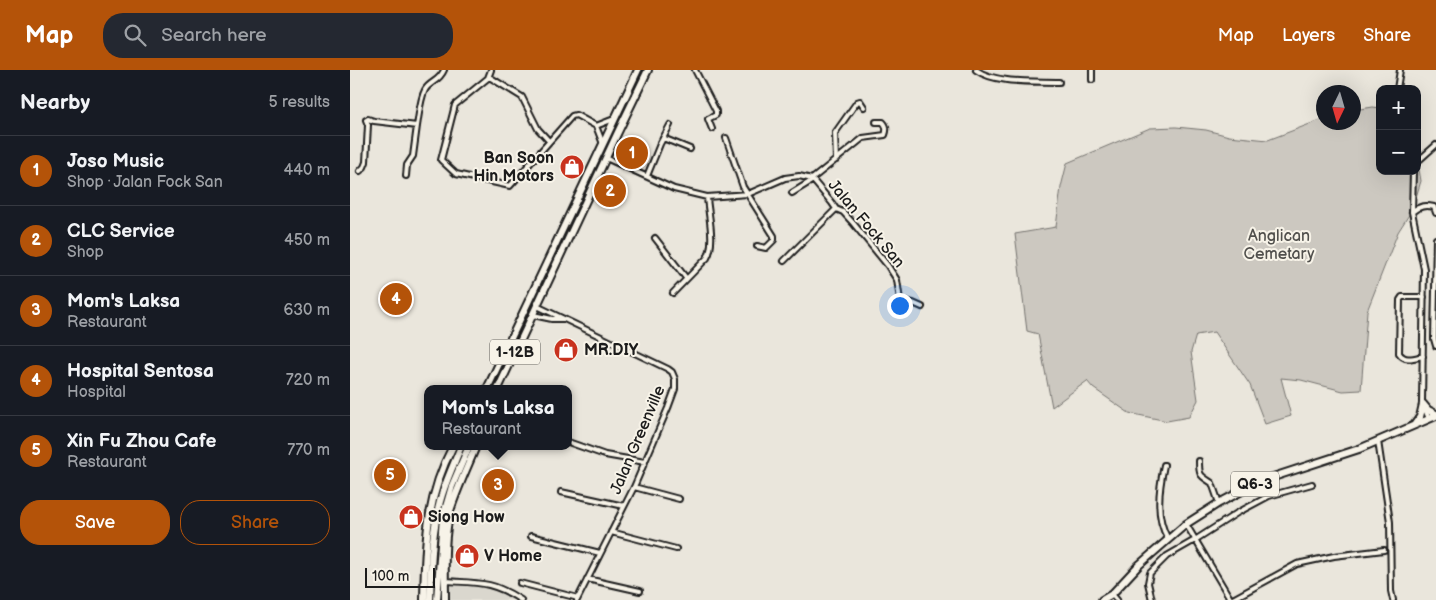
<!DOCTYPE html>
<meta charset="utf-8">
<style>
body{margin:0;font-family:"Balsamiq Sans",sans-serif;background:#242831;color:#f1f3f6}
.controls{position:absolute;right:15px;top:15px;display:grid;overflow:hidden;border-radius:10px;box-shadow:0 5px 20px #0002}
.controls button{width:45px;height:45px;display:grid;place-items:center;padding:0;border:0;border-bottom:1px solid #363941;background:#171b24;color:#f1f3f6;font:25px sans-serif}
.compass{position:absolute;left:966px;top:15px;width:45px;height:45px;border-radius:50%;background:#171b24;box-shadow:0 5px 20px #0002;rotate:185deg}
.scale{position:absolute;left:15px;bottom:12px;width:70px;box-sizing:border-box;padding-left:5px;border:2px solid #1c1c1c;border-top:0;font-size:14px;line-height:18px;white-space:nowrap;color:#1c1c1c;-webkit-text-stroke:4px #f7f3e8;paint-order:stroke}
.you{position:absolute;left:549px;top:235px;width:18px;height:18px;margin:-12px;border:4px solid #fff;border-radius:50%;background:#1a73e8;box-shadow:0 0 0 8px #1a73e833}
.badge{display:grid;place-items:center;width:32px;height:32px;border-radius:50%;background:#b45309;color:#fff;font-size:16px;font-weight:700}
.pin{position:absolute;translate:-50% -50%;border:2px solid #fff;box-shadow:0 1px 5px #0006}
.popup{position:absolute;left:74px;top:315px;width:148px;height:65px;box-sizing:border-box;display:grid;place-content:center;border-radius:10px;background:#171b24;filter:drop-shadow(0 1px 4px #0005);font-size:16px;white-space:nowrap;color:#9ea1a6}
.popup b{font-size:19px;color:#f1f3f6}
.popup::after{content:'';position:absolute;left:50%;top:100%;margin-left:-10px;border:10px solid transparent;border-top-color:#171b24}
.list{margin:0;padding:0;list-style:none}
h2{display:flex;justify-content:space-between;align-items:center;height:65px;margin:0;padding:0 20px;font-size:21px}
h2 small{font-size:16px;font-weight:400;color:#9ea1a6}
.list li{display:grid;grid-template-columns:32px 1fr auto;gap:15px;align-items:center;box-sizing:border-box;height:70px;padding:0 20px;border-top:1px solid #363941}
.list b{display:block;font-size:19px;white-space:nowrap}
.list p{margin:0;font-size:16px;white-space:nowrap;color:#9ea1a6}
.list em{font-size:16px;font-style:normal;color:#9ea1a6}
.actions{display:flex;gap:10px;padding:15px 20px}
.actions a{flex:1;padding:11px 0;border:1px solid #b45309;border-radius:20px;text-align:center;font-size:18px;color:#b45309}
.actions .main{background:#b45309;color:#fff}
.icon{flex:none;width:28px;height:28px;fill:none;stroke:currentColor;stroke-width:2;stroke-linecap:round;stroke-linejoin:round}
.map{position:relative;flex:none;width:1086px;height:530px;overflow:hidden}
header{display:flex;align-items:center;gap:30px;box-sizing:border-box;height:70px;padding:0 25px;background:#b45309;color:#fff}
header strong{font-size:24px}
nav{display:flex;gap:28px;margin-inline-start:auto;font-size:18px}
.search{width:350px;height:45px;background:#242831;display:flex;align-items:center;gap:12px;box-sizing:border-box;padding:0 18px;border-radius:20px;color:#9ea1a6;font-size:19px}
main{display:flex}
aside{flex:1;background:#171b24}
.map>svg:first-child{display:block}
</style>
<header>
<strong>Map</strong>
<div class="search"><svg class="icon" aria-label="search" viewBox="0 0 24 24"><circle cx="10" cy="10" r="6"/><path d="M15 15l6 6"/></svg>Search here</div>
<nav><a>Map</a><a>Layers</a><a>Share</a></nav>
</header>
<main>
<aside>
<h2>Nearby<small>5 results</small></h2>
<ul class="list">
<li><span class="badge">1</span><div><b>Joso Music</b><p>Shop · Jalan Fock San</p></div><em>440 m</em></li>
<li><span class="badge">2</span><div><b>CLC Service</b><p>Shop</p></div><em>450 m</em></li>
<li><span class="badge">3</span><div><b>Mom's Laksa</b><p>Restaurant</p></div><em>630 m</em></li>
<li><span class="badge">4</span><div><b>Hospital Sentosa</b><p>Hospital</p></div><em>720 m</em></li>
<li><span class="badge">5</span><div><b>Xin Fu Zhou Cafe</b><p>Restaurant</p></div><em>770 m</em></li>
</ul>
<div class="actions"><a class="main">Save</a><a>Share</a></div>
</aside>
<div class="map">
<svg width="1086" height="530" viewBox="0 0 1086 530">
<rect width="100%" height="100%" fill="#eae6dc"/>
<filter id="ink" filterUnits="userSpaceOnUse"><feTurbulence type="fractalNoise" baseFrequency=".02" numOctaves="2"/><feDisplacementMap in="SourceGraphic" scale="10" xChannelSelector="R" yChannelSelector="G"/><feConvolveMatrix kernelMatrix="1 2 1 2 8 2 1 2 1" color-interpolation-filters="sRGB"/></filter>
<g filter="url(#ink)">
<path fill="#dad7ce" d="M99,515L134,516L150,520L164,530H99Z"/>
<path fill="#ccc8c0" stroke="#74726e" d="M1023,37L1030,38V101H1067V87L1071,111L1062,140L1048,162L1017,241L1011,320L993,321L951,310L931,308L941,346L915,354L900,315L864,262L846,265L841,282L848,330L839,347L817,351L779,343L743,318L737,311L702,337L688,264L677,261L665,164L706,157L711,117L717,93L800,58L826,57L856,60L879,66L918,70L973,49L974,52H1004V40Z"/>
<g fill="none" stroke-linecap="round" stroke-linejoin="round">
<defs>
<path id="minor" d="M141,0L138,8L105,35L91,90L106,104L160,116L222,46L226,45L246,56L253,74
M345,0L366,41V45L358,49L362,59
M626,0C646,14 684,11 709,12
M742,0V10
M138,8H141L172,27L188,59L199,71
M1047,19L1050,0
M18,49L24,51L67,56C69,45 70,29 75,20C80,11 89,12 94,0
M246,56L264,49
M313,68L340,79
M376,68L393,117L424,166V170L416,178L407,176
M256,88L324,119L357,127L398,124L435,108L449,106L462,109L482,133L486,139L493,142L503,153L538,196L547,210L550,230L563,233L572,237
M486,90L485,63L507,32L510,31L514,37
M1067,92L1086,75
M10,101L14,97L16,92L18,55L16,50
M1063,101L1062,142L1074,199L1072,332L1079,349
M56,106L57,95L63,86L67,56
M297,106L310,74L320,55
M462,109L513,68L535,65C537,60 537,56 533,52H526
M442,123L463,110
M1062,142C1069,136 1075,135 1084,137L1086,143
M305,168L336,208
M1086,169L1084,269L1086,276
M434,191L486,139
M323,223L357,188C366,173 358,144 357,127
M187,236L318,299L322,302L325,309V319L318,338L284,417L227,530
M183,245L202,249H212
M1073,286C1064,288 1055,292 1049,283L1050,230L1052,227H1074
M1028,371L1040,452L1041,521L1043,530
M218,372L255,385L295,392
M849,391C849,406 850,405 862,413L869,433
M814,395C809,419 805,447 818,469
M284,417L329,429
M211,422L274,436
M836,454L881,530
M261,462L326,479
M181,466L250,483
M237,509L290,521
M95,511C129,513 142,511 171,530
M170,513L228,528
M762,524L767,530
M802,530L798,513L800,503L817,486L845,470L887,443L919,426L962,414
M881,530L947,494L984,486L1034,480"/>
<path id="primary" d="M1073,334L1078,340L1086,344
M1065,354L1070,347L1073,334
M752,530L762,524L789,495L836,454L869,433L911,411L1009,379L1086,346"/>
<path id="trunk" d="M137,319L288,0
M148,319L268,62L298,0
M74,530C75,474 76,427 103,376
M80,530C81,502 81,473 87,445C91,421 102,399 111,376
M87,530L93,447L102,416L119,376
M95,530C95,501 93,470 100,441C107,419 117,398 126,376"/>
</defs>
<use href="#minor" stroke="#1c1c1c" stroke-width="8"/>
<use href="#primary" stroke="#1c1c1c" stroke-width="10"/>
<use href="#trunk" stroke="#1c1c1c" stroke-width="10"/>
<use href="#minor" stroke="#f7f3e8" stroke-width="4"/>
<use href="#primary" stroke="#f7f3e8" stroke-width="6"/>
<use href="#trunk" stroke="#f7f3e8" stroke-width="6"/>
</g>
</g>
<defs>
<symbol id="shop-disc" viewBox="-11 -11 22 22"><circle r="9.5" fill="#c8321e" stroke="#f7f3e8"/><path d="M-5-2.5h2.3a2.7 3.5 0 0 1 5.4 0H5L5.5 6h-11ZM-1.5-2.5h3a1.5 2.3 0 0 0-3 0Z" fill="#fff"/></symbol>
</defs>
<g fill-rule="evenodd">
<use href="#shop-disc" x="208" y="83" width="28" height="28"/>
<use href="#shop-disc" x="202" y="266" width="28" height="28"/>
<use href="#shop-disc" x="47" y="433" width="28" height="28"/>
<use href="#shop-disc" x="103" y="472" width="28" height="28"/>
</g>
<g text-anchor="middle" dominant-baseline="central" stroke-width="4" stroke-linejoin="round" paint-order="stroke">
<g fill="#f7f3e8" stroke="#5e5c59" stroke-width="1">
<rect x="140" y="269.5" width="50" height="25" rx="4"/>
<rect x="881" y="401.5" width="48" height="25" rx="4"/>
</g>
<g font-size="15" font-weight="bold" fill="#1c1c1c">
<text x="165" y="282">1-12B</text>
<text x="905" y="414">Q6-3</text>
</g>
<g font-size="16" font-weight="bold" fill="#1c1c1c" stroke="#f7f3e8" text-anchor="start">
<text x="204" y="88" text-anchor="end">Ban Soon<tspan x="204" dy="18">Hin Motors</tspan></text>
<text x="234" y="280">MR.DIY</text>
<text x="78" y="447">Siong How</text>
<text x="134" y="486">V Home</text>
</g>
<g font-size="16" fill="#1c1c1c" stroke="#f7f3e8">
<text transform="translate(516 154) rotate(50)">Jalan Fock San</text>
<text transform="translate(288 370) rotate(-67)">Jalan Greenville</text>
</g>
<g font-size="16" fill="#51504d" stroke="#f7f3e8">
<text x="929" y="166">Anglican<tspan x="929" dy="18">Cemetary</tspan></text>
</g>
</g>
</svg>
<div class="controls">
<button>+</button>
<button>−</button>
</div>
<svg class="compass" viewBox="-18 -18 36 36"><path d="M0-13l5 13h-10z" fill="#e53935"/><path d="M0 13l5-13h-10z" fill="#9ea1a6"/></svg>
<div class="scale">100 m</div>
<div class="you"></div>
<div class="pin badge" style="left:282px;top:83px">1</div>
<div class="pin badge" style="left:260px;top:121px">2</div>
<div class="pin badge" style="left:148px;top:415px">3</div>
<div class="popup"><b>Mom's Laksa</b>Restaurant</div>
<div class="pin badge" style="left:46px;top:229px">4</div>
<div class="pin badge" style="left:40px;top:405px">5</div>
</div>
</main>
